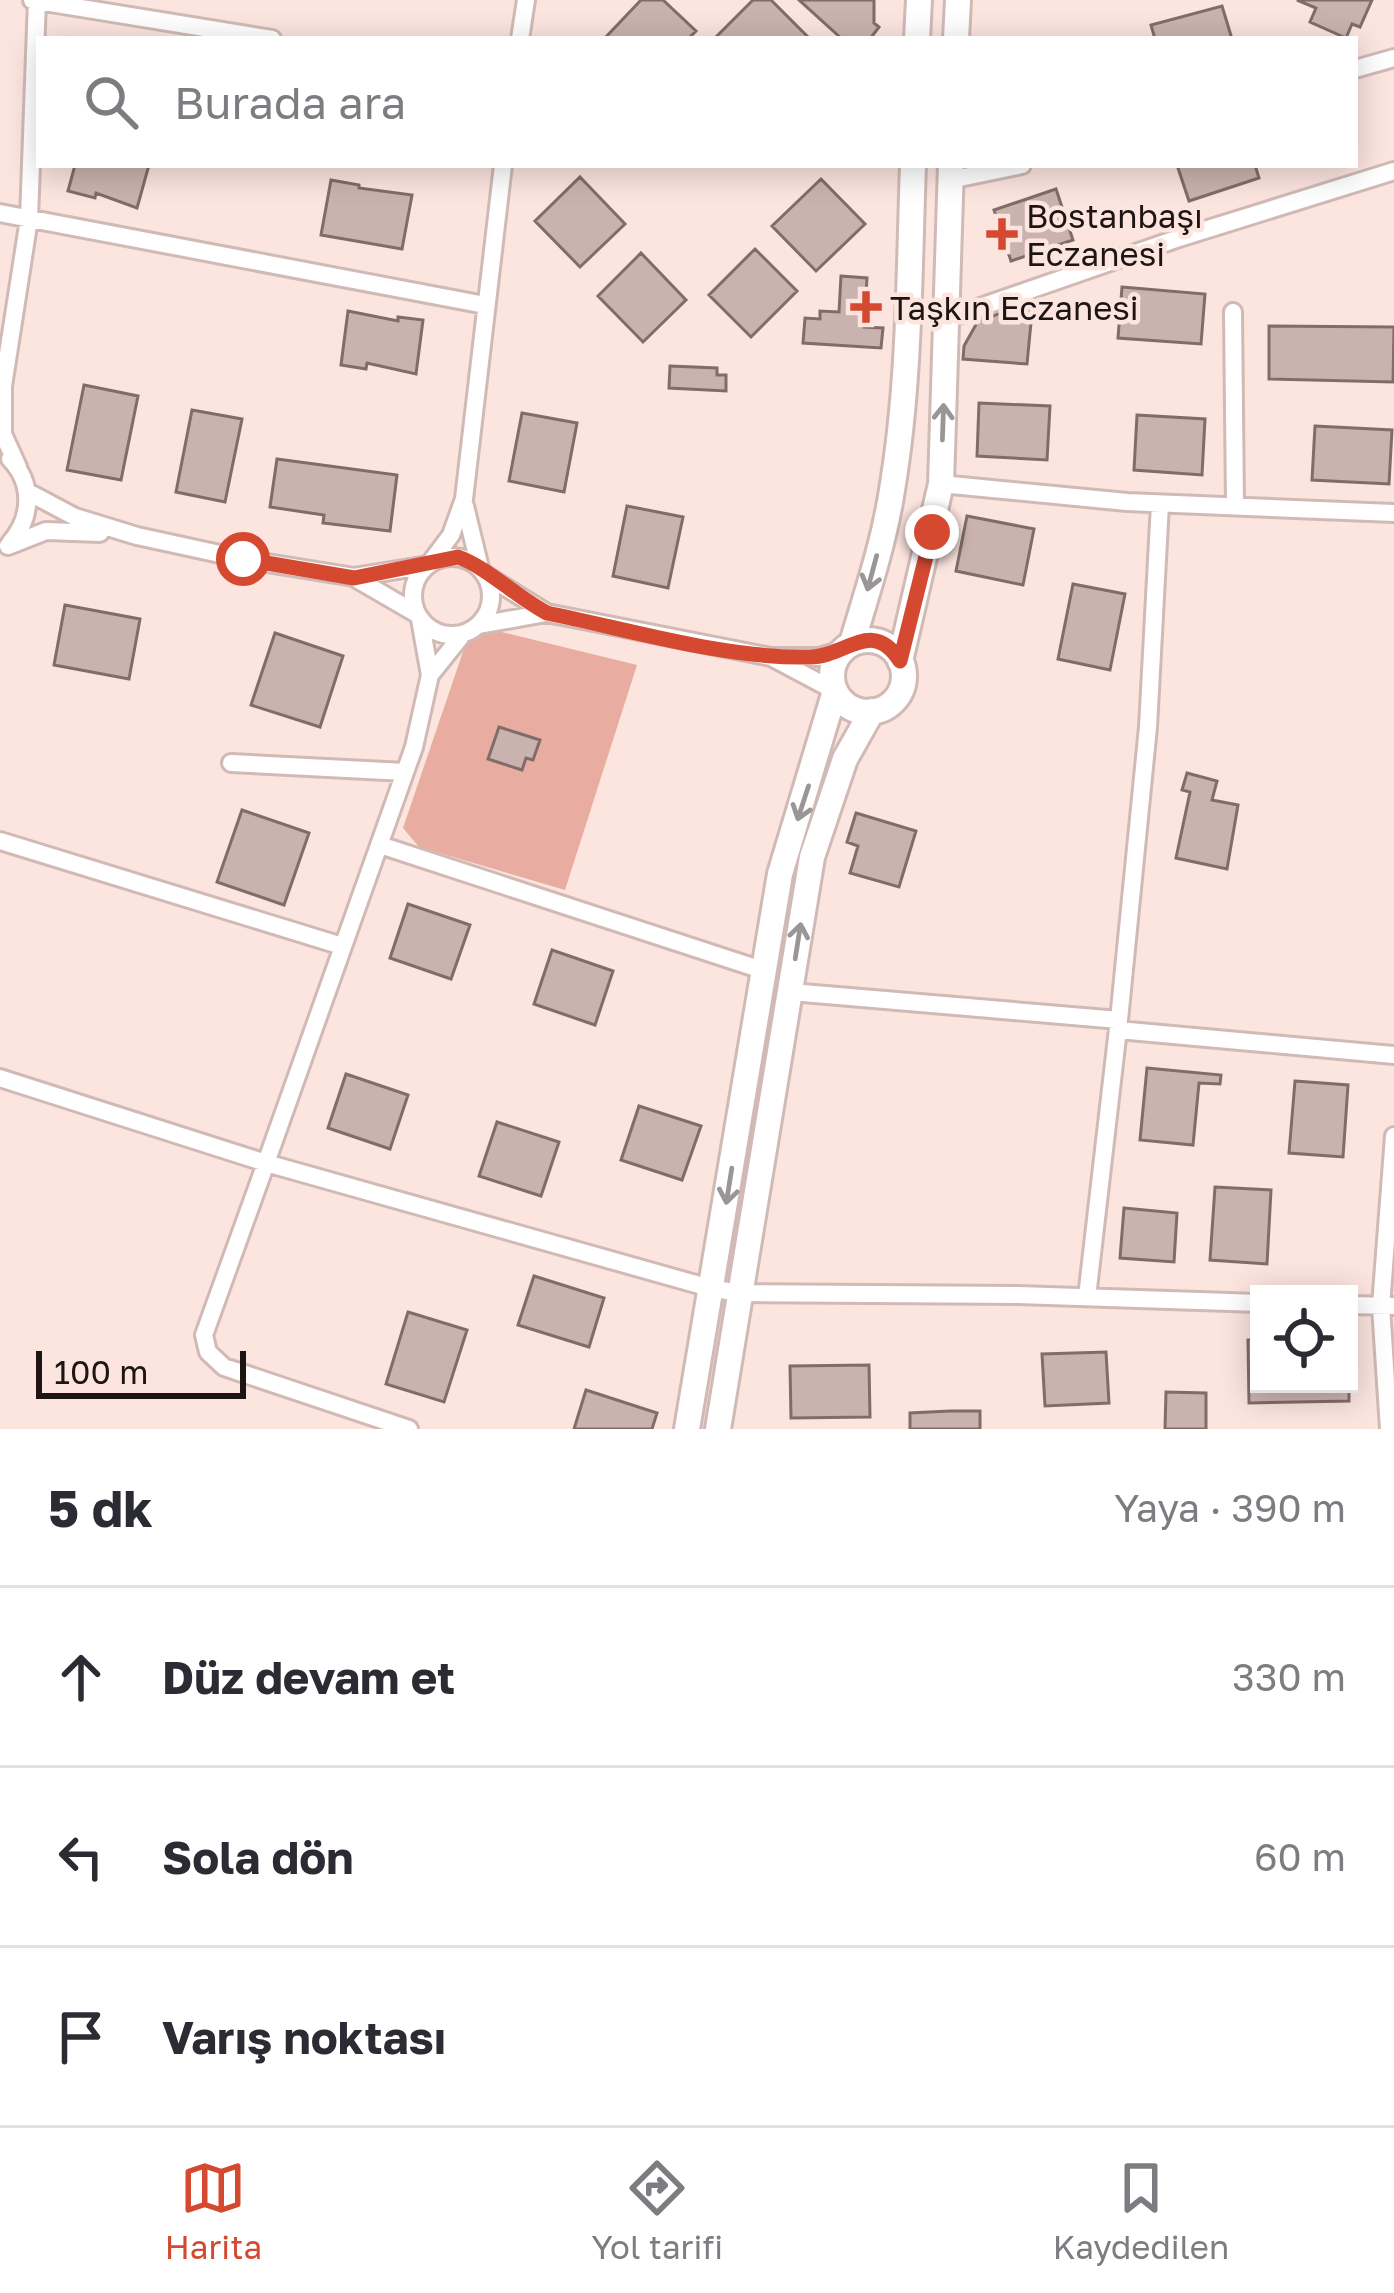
<!DOCTYPE html>
<html lang="tr">
<meta charset="utf-8">
<style>
body{margin:0;font-family:"Golos Text",sans-serif;background:#f2f2f3;color:#2b2b33}
.controls{position:absolute;right:36px;bottom:36px;display:grid;overflow:hidden;border-radius:0px;box-shadow:0 6px 30px #0003}
.controls button{width:108px;height:108px;display:grid;place-items:center;padding:0;border:0;border-bottom:3px solid #e1e1e2;background:#fff;color:#2b2b33;font:60px sans-serif}
.scale{position:absolute;left:36px;bottom:30px;width:210px;box-sizing:border-box;padding-left:12px;border:6px solid #1d1513;border-top:0;font-size:33px;line-height:42px;white-space:nowrap;color:#1d1513;-webkit-text-stroke:9px #fce4df;paint-order:stroke}
.stop{position:absolute;width:36px;height:36px;margin:-27px;border:9px solid #d54931;border-radius:50%;background:#fff}
.stop.end{background:#d54931;border-color:#fff;box-shadow:0 3px 12px #0008}
.list{margin:0;padding:0;list-style:none}
h2{display:flex;justify-content:space-between;align-items:center;height:156px;margin:0;padding:0 48px;font-size:51px}
h2 small{font-size:39px;font-weight:400;color:#7c7c81}
.list li{display:grid;grid-template-columns:78px 1fr auto;gap:36px;align-items:center;box-sizing:border-box;height:180px;padding:0 48px;border-top:3px solid #e1e1e2}
.list b{display:block;font-size:45px;white-space:nowrap}
.list em{font-size:39px;font-style:normal;color:#7c7c81}
.icon{flex:none;width:66px;height:66px;fill:none;stroke:currentColor;stroke-width:2;stroke-linecap:round;stroke-linejoin:round}
.map{position:relative;flex:none;width:1394px;height:1429px;overflow:hidden}
.search{position:absolute;background:#fff;box-shadow:0 6px 30px #0003;left:36px;right:36px;top:36px;height:132px;display:flex;align-items:center;gap:30px;box-sizing:border-box;padding:0 42px;border-radius:0px;color:#7c7c81;font-size:45px}
.sheet{height:696px;background:#fff}
nav{display:flex;justify-content:space-around;align-items:center;box-sizing:border-box;height:168px;border-top:3px solid #e1e1e2;background:#fff;font-size:33px;color:#7c7c81}
nav a{display:grid;justify-items:center;gap:6px}
nav .on{color:#d54931}
.map>svg:first-child{display:block}
</style>
<div class="map">
<svg width="1394" height="1429" viewBox="0 0 1394 1429">
<rect width="100%" height="100%" fill="#fce4df"/>
<path fill="#e8ada0" d="M485,628L637,665L565,890L419,847L403,828L467,640Z"/>
<path fill="#cab3ae" stroke="#816d68" stroke-width="3" d="M641,0H663L696,31L688,39H604Z
M753,0H771L810,39H714Z
M799,0H874V23L879,27L870,39H842Z
M1297,0H1372L1360,27L1352,24L1346,38L1310,22L1316,8Z
M1222,6L1232,39H1155L1151,25Z
M75,165H149L137,208L96,193L95,198L68,191Z
M1177,165H1255L1259,178L1189,201Z
M580,177L625,224L580,267L535,221Z
M821,179L865,224L816,271L772,226Z
M331,180L359,185V188L412,195L402,249L321,235Z
M1056,189L1073,240L1011,261L994,210Z
M755,249L797,291L751,337L709,295Z
M641,253L686,300L643,342L598,296Z
M841,276L867,278L864,327L883,328L881,348L803,343L805,318L820,319V311L839,312Z
M1122,287L1205,294L1201,344L1118,338Z
M1033,302L1027,364L963,359L964,346L978,321Z
M348,311L398,321V317L423,320L416,374L367,363L366,369L341,365Z
M1269,326L1394,327L1393,382L1269,379Z
M670,366L717,368V375H726V391L669,388Z
M84,385L138,396L121,480L67,470Z
M979,403L1050,406L1047,460L977,456Z
M192,410L242,419L225,502L176,492Z
M522,413L577,423L564,492L509,481Z
M1137,415L1205,419L1202,475L1134,470Z
M1315,426L1392,430L1389,484L1312,480Z
M277,459L397,475L390,531L323,523L324,515L270,507Z
M627,506L683,517L668,588L613,576Z
M967,516L1034,529L1023,585L956,571Z
M1073,584L1125,594L1110,670L1058,659Z
M65,605L140,619L129,679L54,665Z
M275,633L343,656L320,727L251,705Z
M499,727L540,740L533,760L526,758L522,770L488,759Z
M1187,773L1217,781L1212,800L1238,805L1227,869L1176,858L1190,792L1182,790Z
M242,810L309,833L284,905L217,882Z
M856,813L916,831L899,887L850,873L858,846L847,842Z
M408,904L470,925L451,979L390,958Z
M552,950L613,971L595,1025L534,1004Z
M1147,1068L1221,1075L1220,1084L1199,1083L1193,1145L1140,1140Z
M346,1074L408,1095L390,1149L328,1128Z
M1295,1081L1348,1085L1343,1157L1289,1153Z
M639,1106L701,1126L682,1180L621,1160Z
M497,1122L559,1142L541,1196L479,1176Z
M1215,1187L1271,1190L1267,1264L1210,1260Z
M1124,1208L1177,1213L1174,1262L1120,1258Z
M534,1276L604,1298L589,1347L518,1325Z
M408,1312L467,1330L444,1402L386,1384Z
M1248,1340H1259V1384H1349V1401L1249,1403Z
M1106,1352L1109,1403L1045,1406L1042,1354Z
M869,1365L870,1417L791,1418L790,1366Z
M586,1390L657,1413L652,1429H574Z
M1166,1392L1206,1393V1429H1165Z
M950,1411H980V1429H910V1413Z"/>
<g fill="none" stroke-linecap="round" stroke-linejoin="round">
<defs>
<path id="street" d="M32,0L272,39
M520,39L526,0
M1355,69L1394,58
M950,180L1022,165
M0,213L485,305
M1233,312L1235,506
M946,319L1179,238L1394,171
M18,467L3,434V386L29,219L37,0
M941,484L1127,502L1394,513
M28,492L75,517L137,536L243,559L354,577L428,565
M465,506L480,568
M10,543C32,518 34,484 10,459
M8,546L46,531L100,533
M413 596a39 39 0 1 1 78 0a39 39 0 1 1-78 0Z
M430,563L451,535L464,499L503,165
M484,574L547,613L771,657
M355,578L417,614
M420,619L430,675L414,747L266,1163L710,1288L739,1293L1018,1295L1259,1303
M479,625L546,613
M430,675L463,634
M835,691L771,657H819L842,650
M231,763L405,772
M0,841L342,946
M380,845L762,970
M791,992L1119,1020L1148,727L1160,504
M1118,1030L1394,1055
M0,1078L266,1163L204,1335L208,1352L224,1367L409,1429
M1087,1297L1119,1020
M1349,1305L1394,1306
M1389,1429L1381,1306L1394,1136"/>
<path id="secondary" d="M917,39L919,0
M956,39L958,0
M832 676a36 36 0 1 1 72 0a36 36 0 1 1-72 0Z
M852,643C867,593 884,542 892,490C910,382 909,274 913,165
M900,661L941,484L951,165
M687,1429L780,874L835,691
M718,1429L812,857L845,759L872,711"/>
</defs>
<use href="#street" stroke="#d1bab5" stroke-width="22"/>
<use href="#secondary" stroke="#d1bab5" stroke-width="30"/>
<use href="#street" stroke="#fff" stroke-width="16"/>
<use href="#secondary" stroke="#fff" stroke-width="24"/>
</g>
<defs><path id="oneway-shaft" d="M-6 0H5M1.5-3L5.5 0L1.5 3" fill="none" stroke-width="1.6" stroke-linecap="round" stroke-linejoin="round" transform="scale(3)"/></defs>
<g stroke="#999695">
<use href="#oneway-shaft" transform="translate(943 422) rotate(-88)"/>
<use href="#oneway-shaft" transform="translate(872 573) rotate(105)"/>
<use href="#oneway-shaft" transform="translate(803 803) rotate(108)"/>
<use href="#oneway-shaft" transform="translate(798 941) rotate(-81)"/>
<use href="#oneway-shaft" transform="translate(729 1186) rotate(99)"/>
</g>
<g fill="none" stroke-linecap="round" stroke-linejoin="round">
<path stroke="#d54931" stroke-width="15" d="M243,559L354,578L458,557C485,566 518,598 547,613C631,630 725,659 810,657C846,657 872,617 900,661L932,532"/>
</g>
<g fill="#d54931" stroke="#fce4df" stroke-width="4.5">
<path d="M996 216h12v12h12v12h-12v12h-12v-12h-12v-12h12z"/>
<path d="M860 289h12v12h12v12h-12v12h-12v-12h-12v-12h12z"/>
</g>
<g text-anchor="middle" dominant-baseline="central" stroke-width="9" stroke-linejoin="round" paint-order="stroke">
<g font-size="33" fill="#1d1513" stroke="#fce4df" text-anchor="start">
<text x="1026" y="215">Bostanbaşı<tspan x="1026" dy="38">Eczanesi</tspan></text>
<text x="890" y="307">Taşkın Eczanesi</text>
</g>
</g>
</svg>
<div class="controls">
<button><svg class="icon" aria-label="locate" viewBox="0 0 24 24"><circle cx="12" cy="12" r="6"/><path d="M12 2v4M12 18v4M2 12h4M18 12h4"/></svg></button>
</div>
<div class="scale">100 m</div>
<div class="stop" style="left:243px;top:559px"></div>
<div class="stop end" style="left:932px;top:532px"></div>
<div class="search"><svg class="icon" aria-label="search" viewBox="0 0 24 24"><circle cx="10" cy="10" r="6"/><path d="M15 15l6 6"/></svg>Burada ara</div>
</div>
<section class="sheet">
<h2>5 dk<small>Yaya · 390 m</small></h2>
<ul class="list">
<li><svg class="icon" aria-label="ahead" viewBox="0 0 24 24"><path d="M12 20V5M6 11l6-6 6 6"/></svg><div><b>Düz devam et</b></div><em>330 m</em></li>
<li><svg class="icon" aria-label="left" viewBox="0 0 24 24"><path d="M17 20v-9H6M10 6l-5 5 5 5"/></svg><div><b>Sola dön</b></div><em>60 m</em></li>
<li><svg class="icon" aria-label="arrive" viewBox="0 0 24 24"><path d="M6 21V4h12l-3 4 3 4H6"/></svg><div><b>Varış noktası</b></div></li>
</ul>
</section>
<nav>
<a class="on"><svg class="icon" aria-label="map" viewBox="0 0 24 24"><path d="M3 6l6-2 6 2 6-2v14l-6 2-6-2-6 2zM9 4v14M15 6v14"/></svg>Harita</a>
<a><svg class="icon" aria-label="directions" viewBox="0 0 24 24"><path d="M12 3l9 9-9 9-9-9zM9 14v-3h6M13 9l2 2-2 2"/></svg>Yol tarifi</a>
<a><svg class="icon" aria-label="saved" viewBox="0 0 24 24"><path d="M7 4h10v16l-5-4-5 4z"/></svg>Kaydedilen</a>
</nav>
